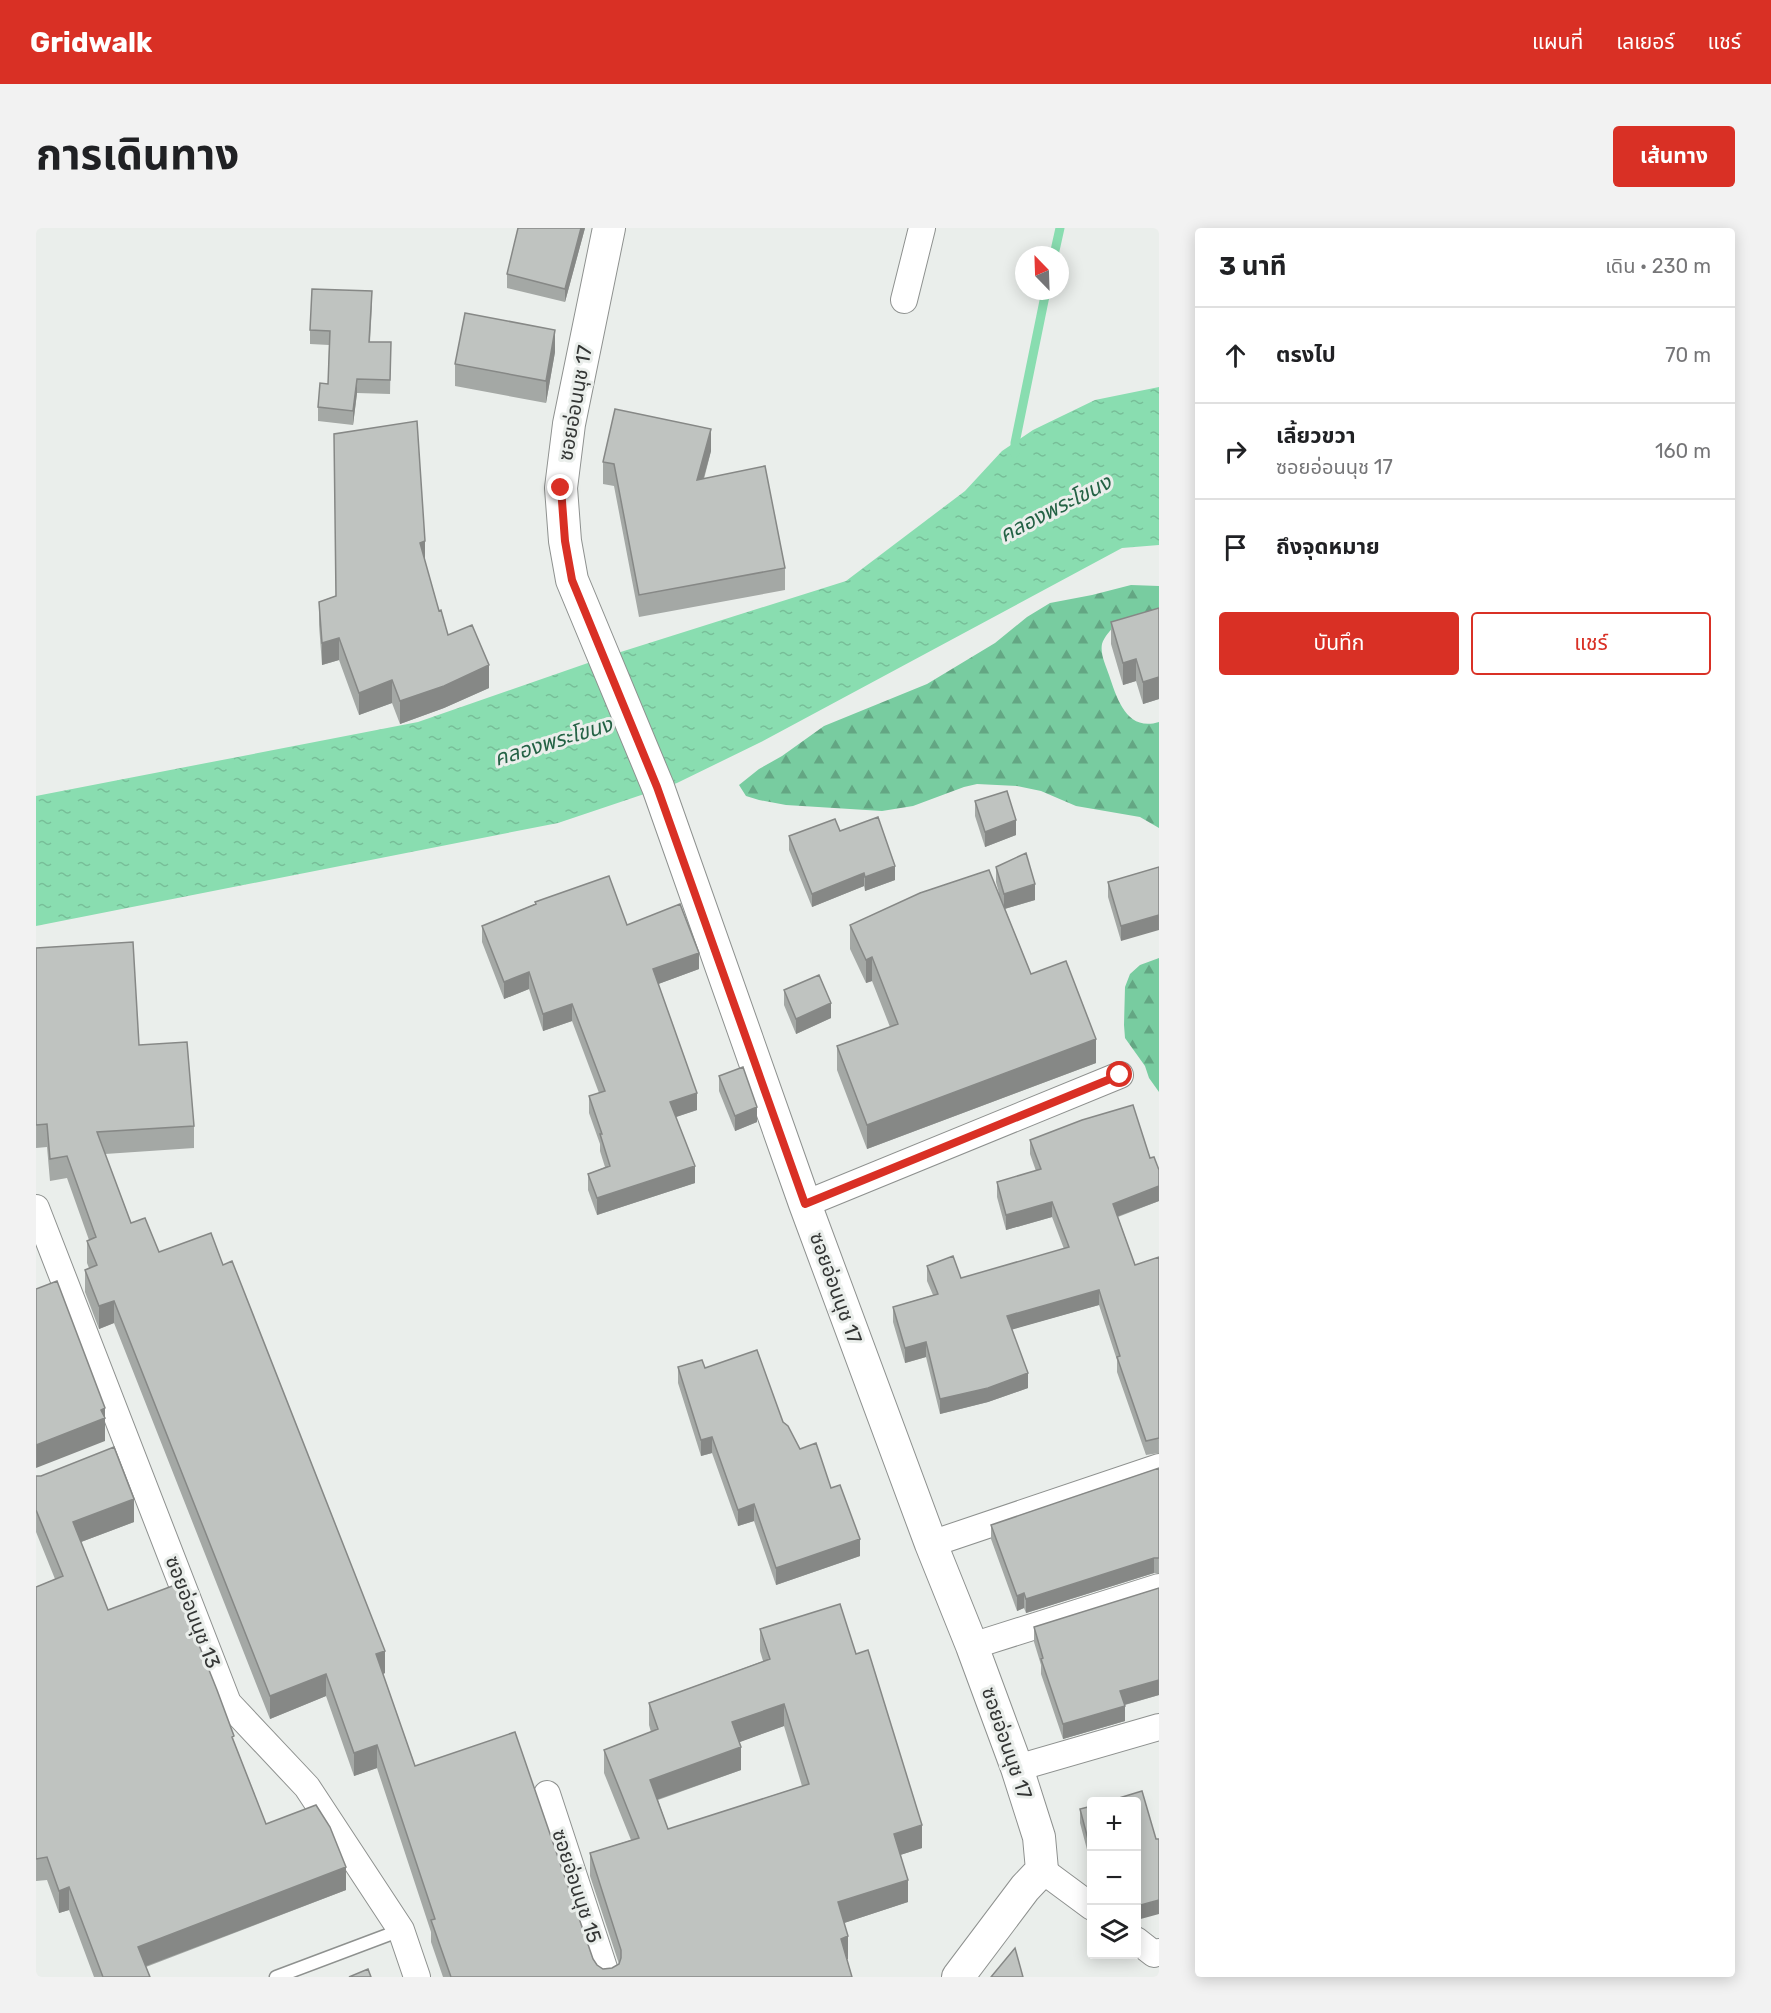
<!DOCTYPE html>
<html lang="th">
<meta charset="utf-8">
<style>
body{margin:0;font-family:Rubik,"Noto Sans Thai",sans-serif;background:#f2f2f2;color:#202124}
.controls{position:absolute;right:18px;bottom:18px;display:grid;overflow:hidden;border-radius:6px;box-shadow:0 3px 15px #0003}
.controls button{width:54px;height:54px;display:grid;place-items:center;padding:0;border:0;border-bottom:2px solid #e0e0e0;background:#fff;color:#202124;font:30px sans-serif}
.compass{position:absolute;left:979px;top:18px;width:54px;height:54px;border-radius:50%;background:#fff;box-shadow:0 3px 15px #0003;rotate:337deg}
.stop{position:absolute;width:18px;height:18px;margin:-14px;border:4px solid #d93025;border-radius:50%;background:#fff}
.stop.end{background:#d93025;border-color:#fff;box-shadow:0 2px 6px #0008}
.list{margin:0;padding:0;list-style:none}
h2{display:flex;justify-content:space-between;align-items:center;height:78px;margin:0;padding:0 24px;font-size:26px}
h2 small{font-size:20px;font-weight:400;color:#757577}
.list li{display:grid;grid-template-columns:39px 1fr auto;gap:18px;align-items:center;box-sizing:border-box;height:96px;padding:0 24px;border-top:2px solid #e0e0e0}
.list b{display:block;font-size:22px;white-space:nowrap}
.list p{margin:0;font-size:20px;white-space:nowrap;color:#757577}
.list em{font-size:20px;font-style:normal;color:#757577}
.actions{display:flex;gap:12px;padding:18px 24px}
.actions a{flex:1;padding:14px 0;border:2px solid #d93025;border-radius:6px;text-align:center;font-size:21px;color:#d93025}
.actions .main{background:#d93025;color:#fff}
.icon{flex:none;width:33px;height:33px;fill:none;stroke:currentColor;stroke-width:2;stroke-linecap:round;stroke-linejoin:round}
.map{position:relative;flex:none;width:1123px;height:1749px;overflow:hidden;border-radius:6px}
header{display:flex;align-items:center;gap:36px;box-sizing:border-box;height:84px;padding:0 30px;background:#d93025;color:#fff}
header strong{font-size:28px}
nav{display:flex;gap:33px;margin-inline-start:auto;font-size:21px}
.intro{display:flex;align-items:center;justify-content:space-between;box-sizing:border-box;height:144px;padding:0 36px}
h1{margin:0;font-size:42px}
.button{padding:15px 27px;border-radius:6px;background:#d93025;color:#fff;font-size:21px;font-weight:700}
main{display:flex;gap:36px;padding:0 36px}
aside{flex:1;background:#fff;border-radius:6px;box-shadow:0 3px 15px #0003}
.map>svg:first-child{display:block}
</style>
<header>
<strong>Gridwalk</strong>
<nav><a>แผนที่</a><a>เลเยอร์</a><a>แชร์</a></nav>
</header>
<div class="intro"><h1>การเดินทาง</h1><a class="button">เส้นทาง</a></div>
<main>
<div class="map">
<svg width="1123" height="1749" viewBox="0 0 1123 1749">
<defs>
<pattern id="forest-firs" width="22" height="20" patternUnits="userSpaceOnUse" patternTransform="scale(1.5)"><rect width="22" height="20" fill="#78cca0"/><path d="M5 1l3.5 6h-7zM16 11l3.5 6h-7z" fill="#63a683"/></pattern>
<pattern id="water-ripples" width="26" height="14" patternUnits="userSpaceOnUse" patternTransform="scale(1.5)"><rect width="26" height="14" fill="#89ddb0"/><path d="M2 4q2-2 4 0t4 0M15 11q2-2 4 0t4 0" fill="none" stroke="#77be98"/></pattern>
</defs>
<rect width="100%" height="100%" fill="#eaeeeb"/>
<path fill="url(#forest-firs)" d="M1095,357L1123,358V382C1108,387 1091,386 1080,397C1075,401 1068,409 1066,416C1064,426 1070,438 1073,447C1081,471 1091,504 1123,494V600L1104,589L1040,578L1005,563L981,558L941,556L928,559L877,578L846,583L750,577L723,572L710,568L703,557L723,541L746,528L788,498L891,456L959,415L991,389L1014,375L1056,367Z
M1123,730V864L1113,850L1109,838L1089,810L1088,797L1089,759L1094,746L1104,737Z"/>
<path fill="url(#water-ripples)" d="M1123,159V317L1086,320L725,514L641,555L522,595L0,698V568L382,494L572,428L810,353L929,263L966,223L997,202L1059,172Z"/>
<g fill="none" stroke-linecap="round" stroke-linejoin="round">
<path stroke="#89ddb0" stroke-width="9" d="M1018,27L1024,0
M979,225V215L1010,63"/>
<defs>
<path id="service" d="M240,1749L365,1702"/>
<path id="minor" d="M868,72L886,0
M769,976L1084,847
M0,980L192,1475L271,1559L365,1702L381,1749
M895,1316L1123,1239
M936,1418L1123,1359
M981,1540L1123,1499
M511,1566L571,1749
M1006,1642L1056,1679
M1100,1712L1118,1726L1123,1724"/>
<path id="tertiary" d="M573,0L533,196L525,260L529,313L536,352L622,559L769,976L895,1316L936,1418L981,1540L1003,1609L1006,1642L989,1660L922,1749"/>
</defs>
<use href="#service" stroke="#8e918f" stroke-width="15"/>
<use href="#minor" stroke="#8e918f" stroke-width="28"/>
<use href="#tertiary" stroke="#8e918f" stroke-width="34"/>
<use href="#service" stroke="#fff" stroke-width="12"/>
<use href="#minor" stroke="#fff" stroke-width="26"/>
<use href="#tertiary" stroke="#fff" stroke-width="32"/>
</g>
<path fill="#a4a8a5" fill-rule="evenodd" d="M549,0L529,74L471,60V46Z
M336,77L334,114H355L354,166L321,165L317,197L282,193V179L292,156L293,117L274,116V102Z
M519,124L510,175L419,158V136Z
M675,223L668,251L749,340V362L603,389L578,258L567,256V234Z
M389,334L403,383L412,407L453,460L408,480L364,496L356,475L323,487L303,432L286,437L283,397V374Z
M1123,380V471L1107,476L1100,453L1087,457L1075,416V394Z
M939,573L980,607L949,619L939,588Z
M804,603L859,652L829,663L828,658L776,679L753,622V608Z
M960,639L999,672L969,681L995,746L1060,835L831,921L801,842V818L854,799L836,753L830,755L814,721V697L963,665L960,654Z
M1123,639L1085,713L1072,669V654Z
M499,674L591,697L663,741L622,756L661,882L640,889L659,955L561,987L552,962V946L569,939L564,923V916L553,885V868L563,865L536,793L507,803L493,761L468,771L446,714V698L499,676Z
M0,720L103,817L158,898V920L69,926L95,995L123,1024L349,1445L347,1446L379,1538L557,1731L561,1737L567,1741L576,1740L583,1736L554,1648V1625L595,1612L568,1545V1522L615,1504L613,1497V1475L727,1433L724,1423V1401L820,1426L886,1620L864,1627L872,1674L808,1695L812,1731H811L816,1749H407L395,1714V1704L341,1540L318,1548L290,1468L234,1491L78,1095L63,1101L49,1064V1042L53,1040L51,1035V1013L53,1012L31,950L14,953L11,919L0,920ZM748,1498L766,1558L632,1601L622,1572L705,1542L703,1514Z
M748,762L795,790L760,806L748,777Z
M683,848L721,894L699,903L683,863Z
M994,912L1114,930L1123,942V973L1082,989L1099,1037L1123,1029V1225L1110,1227L1081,1144V1132L1063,1077L976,1101L992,1160L952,1174L904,1186L890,1129L869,1135L857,1094V1079L897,1067L891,1053V1038L925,1050L1028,1021L1016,989L970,1002L961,969V954L1000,943L994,926Z
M642,1139L669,1140L747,1194L764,1221L795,1260L824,1328L740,1357L718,1293L702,1298L676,1225L665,1228L642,1155Z
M1123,1240V1345H1118L990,1385L988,1380L981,1383L955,1311V1297Z
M0,1248L98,1294L45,1314L72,1382L198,1514L230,1596L310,1662L110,1739L114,1749H58L33,1682L23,1685L11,1652L0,1653V1359L19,1351L0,1304Z
M1123,1360V1467L1089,1477V1493L1027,1511L1005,1446V1437L998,1414V1399Z
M1056,1578V1633H1054L1044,1595V1581Z"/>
<path fill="#868886" d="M545,0H549L529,74V61Z
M519,102V124L510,175V153Z
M321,151V165L317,197V183Z
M675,201V223L661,274V252Z
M389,313V335L384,315Z
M303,410V432L286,437V415Z
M1100,431V453L1087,457V435Z
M453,437V460L408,480L364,496V473Z
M1123,449V471L1107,476V454Z
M356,452V475L323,487V465Z
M980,592V607L949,619V604Z
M859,638V652L829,663V649Z
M828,645V658L776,679V666Z
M999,656V672L968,681V666Z
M1123,687V702L1085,713V698Z
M663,725V741L617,758V741Z
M836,729V753L830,755V732Z
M493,744V761L468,771V754Z
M795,775V790L760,806V791Z
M536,776V793L507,803V786Z
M1060,811V835L831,921V897Z
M661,865V882L634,891V874Z
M721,879V894L699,903V888Z
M659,938V955L561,987V970Z
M1123,958V973L1077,990V976Z
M1016,974V989L970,1002V987Z
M1063,1062V1077L971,1103V1088Z
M78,1073V1095L63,1101V1078Z
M890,1114V1129L869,1135V1120Z
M992,1145V1160L952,1174L904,1186V1171Z
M69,1180V1213L0,1240V1217Z
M676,1209V1225L665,1228V1212Z
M98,1271V1294L37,1317V1294Z
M718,1276V1293L702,1298V1282Z
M824,1311V1328L740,1357V1340Z
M1118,1330V1345L990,1385V1371Z
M988,1365V1380L981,1383V1368Z
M349,1423V1445L340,1449V1426Z
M290,1446V1468L234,1491V1468Z
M1123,1452V1467L1084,1478V1463Z
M748,1476V1498L696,1517V1494Z
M1089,1478V1493L1027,1511V1496Z
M341,1517V1540L318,1548V1525Z
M705,1519V1542L614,1574V1552Z
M886,1597V1620L858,1629V1606Z
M1056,1618V1633H1054V1619Z
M310,1639V1662L102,1741V1719Z
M872,1652V1674L802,1697V1674Z
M33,1659V1682L23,1685V1663Z
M1123,1672V1686L1101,1692V1678Z
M812,1708V1731L805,1733V1711Z"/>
<path fill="#bfc3c0" stroke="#868886" stroke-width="1.5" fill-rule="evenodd" d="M482,0H545L529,61L471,46Z
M276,61L336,63L333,114H355L354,152L321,151L317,183L282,179L284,155L292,156L294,103L274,102Z
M429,85L519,102L510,153L419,136Z
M579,181L675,201L661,252L729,238L749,340L603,367L578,236L567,234Z
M381,193L389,313L384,315L403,383L405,382L412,407L436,397L453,437L408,458L364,473L356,452L323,465L303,410L286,415L283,374L300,368L298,206Z
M1123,380V449L1107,454L1100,431L1087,435L1075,394Z
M971,563L980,592L949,604L939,573Z
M842,589L859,638L829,649L828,645L776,666L753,608L799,591L804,603Z
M990,625L999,656L968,666L960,639Z
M1123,639V687L1085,698L1072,654Z
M953,642L995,746L1030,733L1060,811L831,897L801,818L862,796L836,729L830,732L814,697L884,665Z
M573,648L591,697L644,676L663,725L617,741L661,865L634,874L659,938L561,970L552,946L574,938L564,906H566L553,868L569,863L536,776L507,786L493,744L468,754L446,698L500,676L499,674Z
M97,714L103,817L151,814L158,898L61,904L95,995L109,990L123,1024L175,1005L187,1037L196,1033L349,1423L340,1426L379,1538L479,1504L557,1731L561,1737L567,1741L576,1740L583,1736L585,1730V1722L554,1625L603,1610L568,1522L622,1501L613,1475L734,1431L724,1401L804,1376L820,1426L832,1422L886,1597L858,1606L872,1652L802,1674L812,1708L805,1711L816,1749H415L395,1692L399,1691L341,1517L318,1525L290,1446L234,1468L78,1073L63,1078L49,1042L61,1037L51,1013L60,1009L31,928L14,931L11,896L0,897V720ZM748,1476L773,1556L632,1601L614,1552L705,1519L696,1494Z
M783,747L795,775L760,791L748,762Z
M707,839L721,879L699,888L683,848Z
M1097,877L1114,930L1118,929L1123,942V958L1077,976L1099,1037L1123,1029V1210L1110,1213L1081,1129L1084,1128L1063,1062L971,1088L992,1145L952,1160L904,1171L890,1114L869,1120L857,1079L902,1066L891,1038L917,1028L925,1050L1033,1019L1016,974L970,987L961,954L1005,941L994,912L1046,892Z
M21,1053L69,1180L65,1182L69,1190L0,1217V1061Z
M721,1122L747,1194L752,1198L764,1221L780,1215L795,1260L804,1257L824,1311L740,1340L718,1276L702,1282L676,1209L665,1212L642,1139L666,1132L669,1140Z
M78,1219L98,1271L37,1294L72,1382L139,1357L181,1462L198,1508L196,1509L230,1596L280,1577L294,1599L310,1639L102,1719L114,1749H67L33,1659L23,1663L11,1629L0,1631V1359L27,1348L0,1282V1248H5Z
M1123,1240V1330H1118L990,1371L988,1365L981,1368L955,1297Z
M1123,1360V1452L1084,1463L1089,1478L1027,1496L1005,1431L1007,1430L998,1399Z
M1106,1563L1120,1611H1123V1672L1101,1678V1574H1070Z
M1056,1578V1618L1054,1619L1044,1581Z
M979,1720L987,1749H955Z
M332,1741L335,1749H313Z"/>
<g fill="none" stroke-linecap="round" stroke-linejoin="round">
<path stroke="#d93025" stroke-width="8" d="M525,260L529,313L536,352L621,559L769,976L1084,847"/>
</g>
<g text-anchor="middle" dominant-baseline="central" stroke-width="6" stroke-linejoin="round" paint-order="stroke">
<g font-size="20" fill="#333534" stroke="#eaeeeb">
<text transform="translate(539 175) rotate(-80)">ซอยอ่อนนุช 17</text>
<text transform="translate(800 1060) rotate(70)">ซอยอ่อนนุช 17</text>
<text transform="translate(157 1384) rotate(69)">ซอยอ่อนนุช 13</text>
<text transform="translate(971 1515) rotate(71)">ซอยอ่อนนุช 17</text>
<text transform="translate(541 1658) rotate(72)">ซอยอ่อนนุช 15</text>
</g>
<g font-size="21" font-style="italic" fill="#246245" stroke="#eaeeeb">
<text transform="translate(1019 280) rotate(-27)">คลองพระโขนง</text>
<text transform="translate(517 513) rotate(-17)">คลองพระโขนง</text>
</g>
</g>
</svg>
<div class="controls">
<button>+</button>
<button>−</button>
<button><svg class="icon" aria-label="layers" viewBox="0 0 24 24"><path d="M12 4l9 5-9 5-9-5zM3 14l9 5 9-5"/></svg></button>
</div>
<svg class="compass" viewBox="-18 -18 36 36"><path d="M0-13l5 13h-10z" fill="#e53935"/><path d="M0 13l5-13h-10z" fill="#757577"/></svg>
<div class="stop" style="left:1084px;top:847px"></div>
<div class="stop end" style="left:525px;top:260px"></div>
</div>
<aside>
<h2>3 นาที<small>เดิน · 230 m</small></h2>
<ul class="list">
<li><svg class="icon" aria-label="ahead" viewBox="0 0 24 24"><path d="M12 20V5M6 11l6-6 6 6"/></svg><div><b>ตรงไป</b></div><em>70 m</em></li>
<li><svg class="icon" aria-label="right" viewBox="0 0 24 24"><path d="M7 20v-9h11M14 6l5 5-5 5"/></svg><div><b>เลี้ยวขวา</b><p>ซอยอ่อนนุช 17</p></div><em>160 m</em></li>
<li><svg class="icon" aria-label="arrive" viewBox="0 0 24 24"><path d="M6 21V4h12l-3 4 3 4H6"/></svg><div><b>ถึงจุดหมาย</b></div></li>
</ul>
<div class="actions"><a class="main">บันทึก</a><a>แชร์</a></div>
</aside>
</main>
